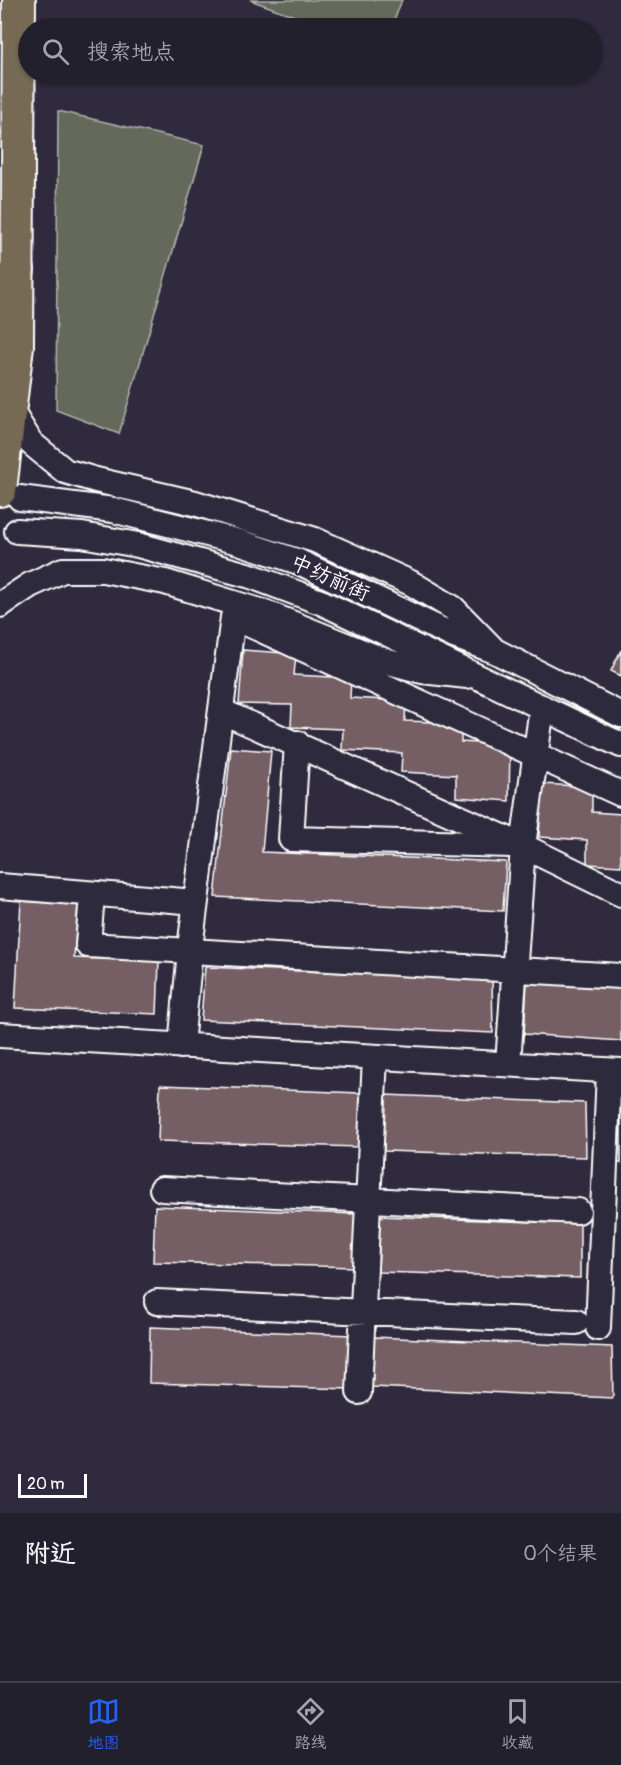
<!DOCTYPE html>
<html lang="zh">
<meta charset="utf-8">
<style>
body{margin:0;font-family:Pangolin,"LXGW WenKai TC",sans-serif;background:#2b2836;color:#f1f3f6}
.scale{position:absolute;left:18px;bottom:15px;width:69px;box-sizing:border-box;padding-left:6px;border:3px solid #fff;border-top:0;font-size:16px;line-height:21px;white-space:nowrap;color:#fff;-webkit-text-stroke:4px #2f2a3d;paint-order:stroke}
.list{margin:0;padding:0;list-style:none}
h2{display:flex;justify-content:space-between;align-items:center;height:78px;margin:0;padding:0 24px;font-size:26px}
h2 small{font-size:20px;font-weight:400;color:#a3a3aa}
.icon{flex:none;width:33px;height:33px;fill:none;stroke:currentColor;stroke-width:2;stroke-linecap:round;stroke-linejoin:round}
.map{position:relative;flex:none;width:621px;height:1513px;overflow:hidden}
.search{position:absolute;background:#23202e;box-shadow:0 2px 4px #0004;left:18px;right:18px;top:18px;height:66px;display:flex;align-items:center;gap:15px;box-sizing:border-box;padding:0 21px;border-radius:33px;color:#a3a3aa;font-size:22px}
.sheet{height:168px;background:#23202e}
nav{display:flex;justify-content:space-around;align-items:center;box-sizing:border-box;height:84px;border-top:2px solid #403e4a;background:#23202e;font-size:16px;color:#a3a3aa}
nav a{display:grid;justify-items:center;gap:3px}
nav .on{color:#2563eb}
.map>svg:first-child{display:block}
</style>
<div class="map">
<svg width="621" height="1513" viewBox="0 0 621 1513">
<rect width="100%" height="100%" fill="#2f2a3d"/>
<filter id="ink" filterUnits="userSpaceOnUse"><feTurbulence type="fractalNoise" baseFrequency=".0167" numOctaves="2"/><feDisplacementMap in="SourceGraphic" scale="12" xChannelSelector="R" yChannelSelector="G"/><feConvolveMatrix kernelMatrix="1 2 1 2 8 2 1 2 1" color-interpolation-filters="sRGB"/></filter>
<g filter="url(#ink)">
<path fill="#65695c" stroke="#b2b4ae" stroke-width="1.5" d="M250,0H402L391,28H328Z
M58,111L204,145L119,434L56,410Z"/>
<path fill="#755e65" stroke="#fff" stroke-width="1.5" d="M243,650L296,654L294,675L351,678L350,698L406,701L405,721L461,723V742L510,745L509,801L456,797V775L401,772L402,753L342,750L343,729L291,727L292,705L239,704Z
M621,650V676L611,671Z
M231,748L271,751L262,852L506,862L503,911L215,897Z
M542,784L592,787V812L621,814V866L587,864V840L539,837Z
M21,901L78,905L74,958L159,961L157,1014L15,1008Z
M205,967L492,979L493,1033L201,1020Z
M527,982L621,988V1041L524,1034Z
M160,1085L360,1093V1147L158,1141Z
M385,1095L585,1103L586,1157L384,1151Z
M621,1108V1163H618Z
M155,1206L355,1214L356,1267L153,1262Z
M380,1216L580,1224V1278L378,1272Z
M150,1327L351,1335V1389L149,1383Z
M373,1337L612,1347L613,1398L372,1387Z"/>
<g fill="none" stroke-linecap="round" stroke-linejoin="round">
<defs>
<path id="minor" d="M10,409L31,443L65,471L96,480L195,503L315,540L411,583L453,608L491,647
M20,498L113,510L239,542L299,562L454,636L495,651L621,715
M17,531L82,535L138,545L251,576L323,603L621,745
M0,605L30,585L63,570H103L165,582L266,613L385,661L422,671L467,676
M221,711L523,846L621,894
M297,743L291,839L511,845
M0,886L196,902
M92,895L88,945L621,976
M0,1035L621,1071
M181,1046L191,940L233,617L621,794
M508,1064L523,846L542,707
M162,1189L578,1211
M157,1302L576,1322
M598,1328L609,1071
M359,1392L375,1057"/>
<path id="major" d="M0,490L17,346L19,0"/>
<path id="highway" d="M0,356L17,270"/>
</defs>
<use href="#minor" stroke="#fff" stroke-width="28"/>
<use href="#major" stroke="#fff" stroke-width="36"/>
<use href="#highway" stroke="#fff" stroke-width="38"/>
<use href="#minor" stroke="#2f2a3d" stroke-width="24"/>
<use href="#major" stroke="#766a54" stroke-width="32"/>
<use href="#highway" stroke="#766a54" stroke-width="33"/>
</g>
</g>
<g text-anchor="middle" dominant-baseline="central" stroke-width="4.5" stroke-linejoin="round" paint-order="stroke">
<g font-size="21" fill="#fff" stroke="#2f2a3d">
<text transform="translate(330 578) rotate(24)">中纺前街</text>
</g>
</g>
</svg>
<div class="scale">20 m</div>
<div class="search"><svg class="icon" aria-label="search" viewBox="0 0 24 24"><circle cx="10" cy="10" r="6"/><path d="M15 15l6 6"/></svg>搜索地点</div>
</div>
<section class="sheet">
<h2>附近<small>0个结果</small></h2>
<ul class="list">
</ul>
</section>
<nav>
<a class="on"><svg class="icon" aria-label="map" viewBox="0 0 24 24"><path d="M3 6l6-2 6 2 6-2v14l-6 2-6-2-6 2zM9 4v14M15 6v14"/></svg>地图</a>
<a><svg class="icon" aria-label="directions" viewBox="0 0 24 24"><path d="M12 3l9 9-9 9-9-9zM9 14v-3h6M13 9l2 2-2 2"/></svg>路线</a>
<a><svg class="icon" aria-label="saved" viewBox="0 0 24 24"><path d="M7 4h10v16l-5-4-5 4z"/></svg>收藏</a>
</nav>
